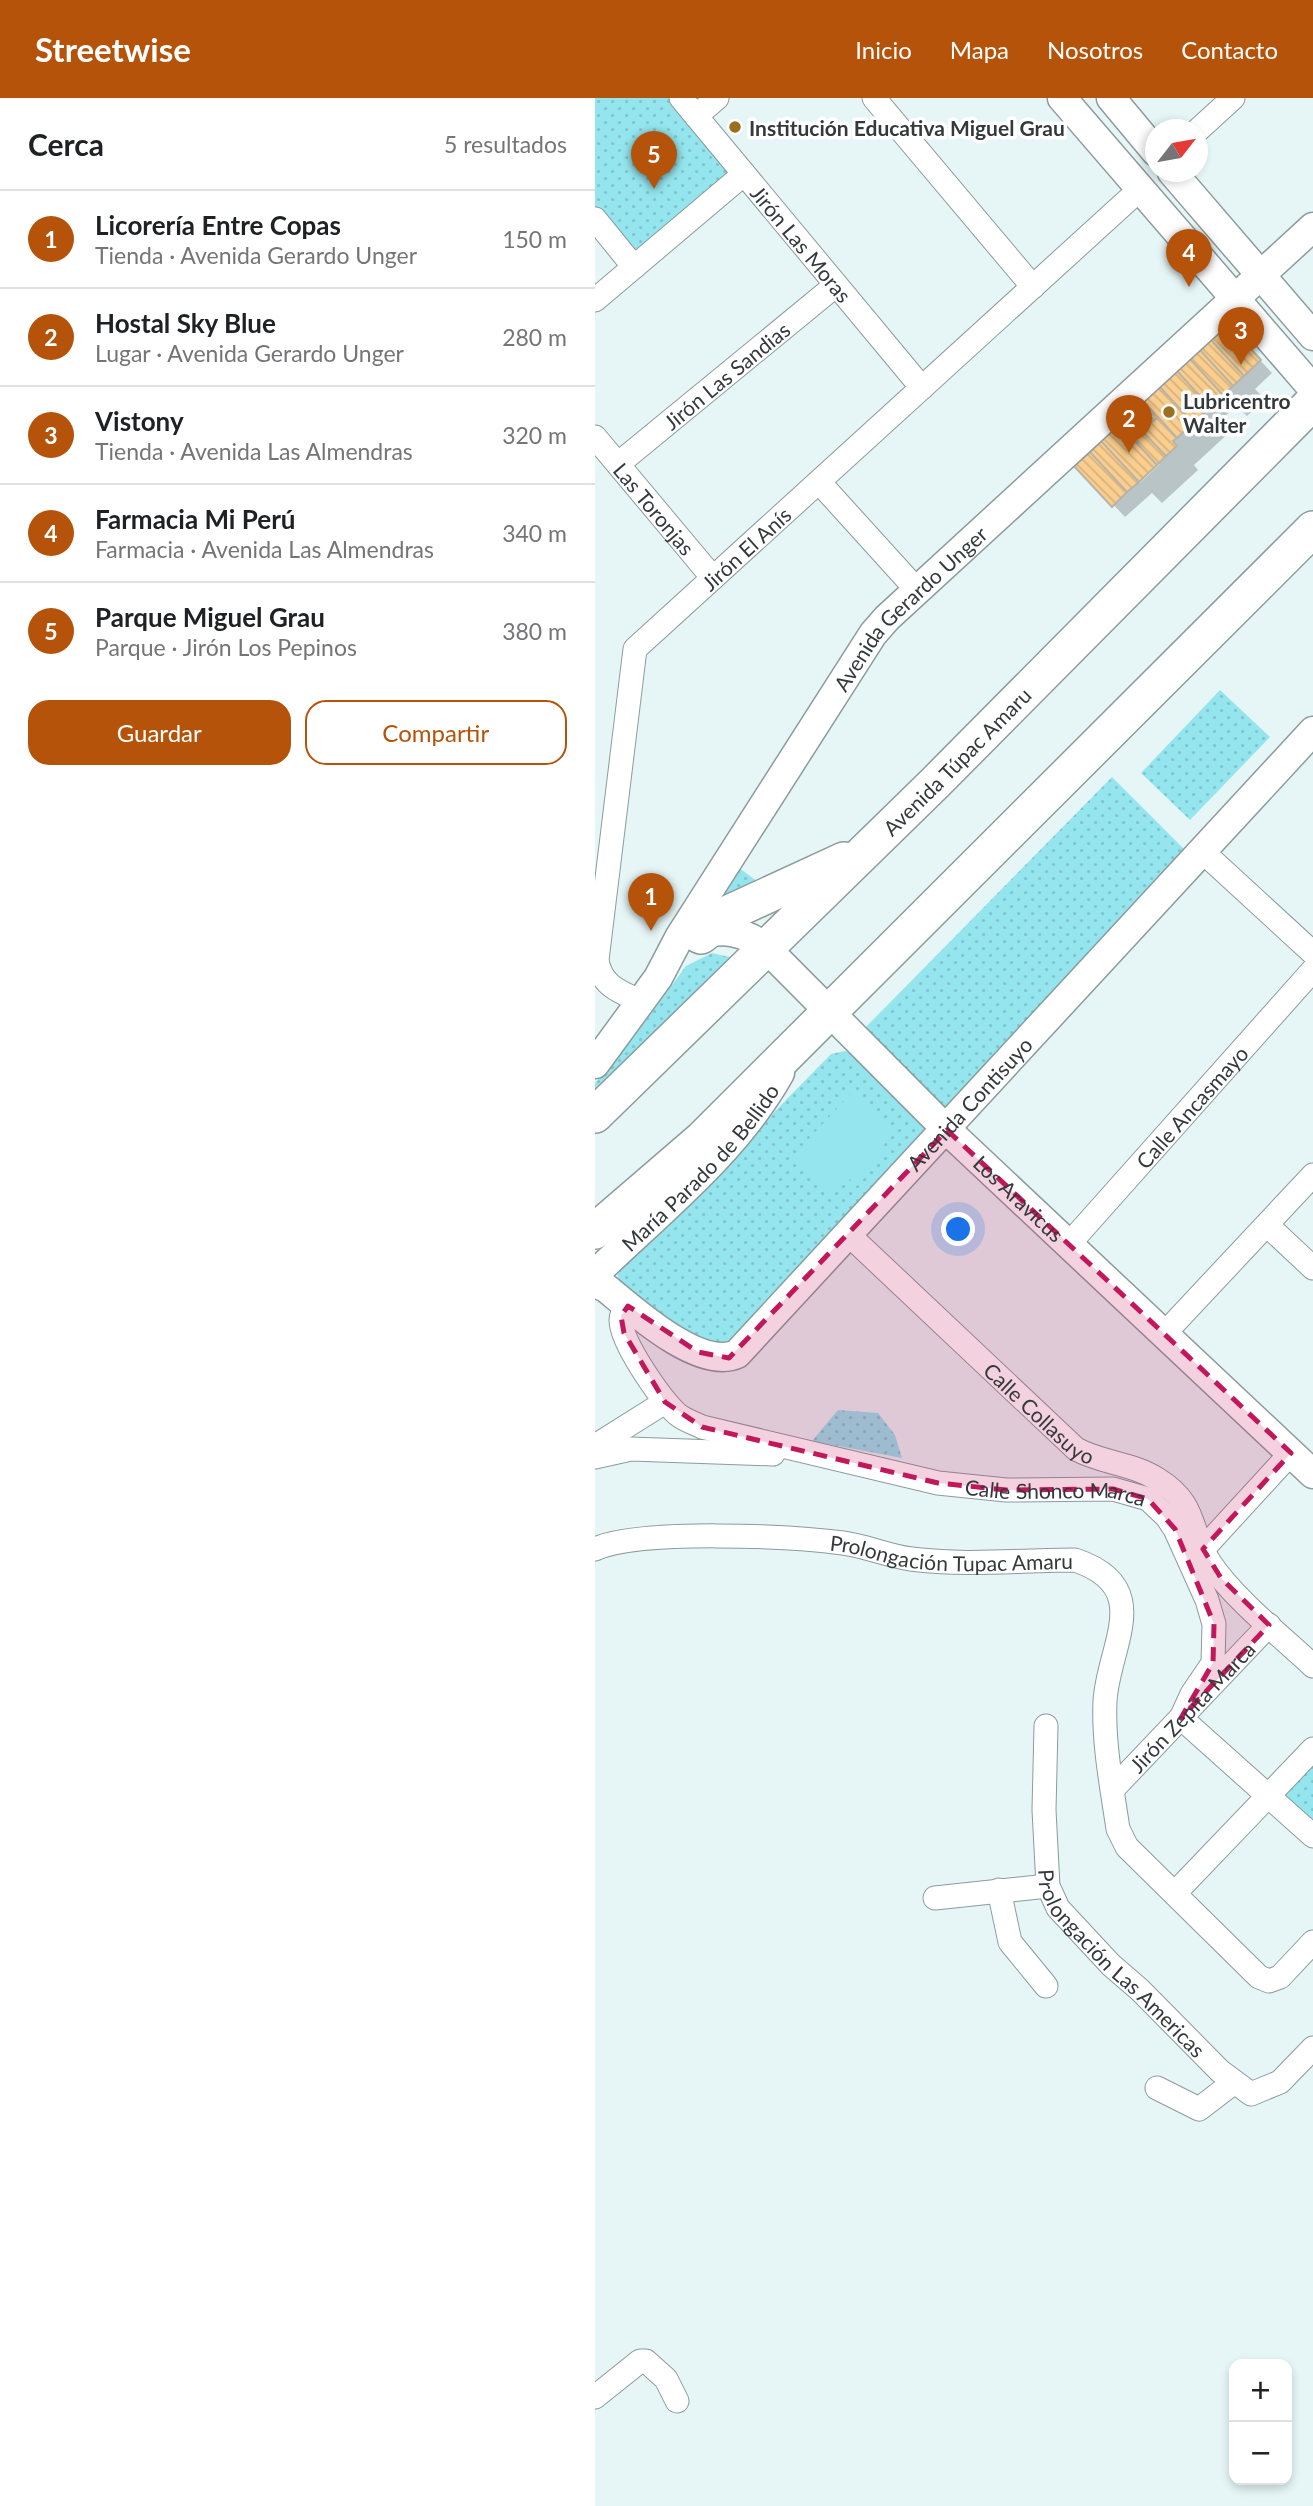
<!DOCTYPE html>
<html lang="es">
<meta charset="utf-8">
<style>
body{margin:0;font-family:Lato,sans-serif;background:#f2f2f2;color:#202124}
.controls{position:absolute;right:21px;bottom:21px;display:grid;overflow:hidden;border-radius:14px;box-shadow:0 4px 10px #0003}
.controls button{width:63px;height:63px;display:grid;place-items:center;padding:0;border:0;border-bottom:2px solid #e0e0e0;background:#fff;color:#202124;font:35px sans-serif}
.compass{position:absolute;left:550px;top:21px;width:63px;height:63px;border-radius:50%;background:#fff;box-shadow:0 4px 10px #0003;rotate:59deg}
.you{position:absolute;left:364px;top:1132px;width:24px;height:24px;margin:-18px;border:5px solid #fff;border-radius:50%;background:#1a73e8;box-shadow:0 0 0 10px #1a73e833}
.badge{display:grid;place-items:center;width:46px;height:46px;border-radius:50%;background:#b45309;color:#fff;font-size:23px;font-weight:700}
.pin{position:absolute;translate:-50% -58px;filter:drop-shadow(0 2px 4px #0008)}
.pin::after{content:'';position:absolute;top:37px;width:24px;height:21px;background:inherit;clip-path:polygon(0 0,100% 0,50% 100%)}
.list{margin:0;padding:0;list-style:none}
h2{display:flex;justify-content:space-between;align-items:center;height:91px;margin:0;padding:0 28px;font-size:30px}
h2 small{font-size:23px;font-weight:400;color:#757577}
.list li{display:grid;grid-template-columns:46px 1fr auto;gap:21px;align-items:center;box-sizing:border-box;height:98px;padding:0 28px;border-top:2px solid #e0e0e0}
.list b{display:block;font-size:26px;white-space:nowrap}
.list p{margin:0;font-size:23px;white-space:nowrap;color:#757577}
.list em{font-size:23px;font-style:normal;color:#757577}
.actions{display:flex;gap:14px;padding:21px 28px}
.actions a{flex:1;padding:16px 0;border:2px solid #b45309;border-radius:21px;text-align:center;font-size:24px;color:#b45309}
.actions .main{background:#b45309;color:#fff}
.map{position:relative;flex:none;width:718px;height:2408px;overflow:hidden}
header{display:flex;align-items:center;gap:42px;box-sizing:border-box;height:98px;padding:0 35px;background:#b45309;color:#fff}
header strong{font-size:33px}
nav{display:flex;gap:38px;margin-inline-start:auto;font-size:24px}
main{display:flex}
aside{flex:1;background:#fff}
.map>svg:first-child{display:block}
</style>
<header>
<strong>Streetwise</strong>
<nav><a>Inicio</a><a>Mapa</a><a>Nosotros</a><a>Contacto</a></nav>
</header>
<main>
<aside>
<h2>Cerca<small>5 resultados</small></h2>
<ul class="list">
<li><span class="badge">1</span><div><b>Licorería Entre Copas</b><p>Tienda · Avenida Gerardo Unger</p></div><em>150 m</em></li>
<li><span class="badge">2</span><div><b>Hostal Sky Blue</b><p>Lugar · Avenida Gerardo Unger</p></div><em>280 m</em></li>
<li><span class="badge">3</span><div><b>Vistony</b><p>Tienda · Avenida Las Almendras</p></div><em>320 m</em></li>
<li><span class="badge">4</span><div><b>Farmacia Mi Perú</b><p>Farmacia · Avenida Las Almendras</p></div><em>340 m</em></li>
<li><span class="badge">5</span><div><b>Parque Miguel Grau</b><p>Parque · Jirón Los Pepinos</p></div><em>380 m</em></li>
</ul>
<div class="actions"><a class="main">Guardar</a><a>Compartir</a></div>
</aside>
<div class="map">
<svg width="718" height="2408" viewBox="0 0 718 2408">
<defs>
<pattern id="grass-dots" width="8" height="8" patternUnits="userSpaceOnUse" patternTransform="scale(1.75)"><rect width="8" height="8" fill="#94e5ed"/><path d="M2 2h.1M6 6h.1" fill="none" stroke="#80c5cc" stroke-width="1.8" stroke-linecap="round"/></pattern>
<pattern id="building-back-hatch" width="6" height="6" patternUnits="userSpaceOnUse" patternTransform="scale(1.75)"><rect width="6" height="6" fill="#face8e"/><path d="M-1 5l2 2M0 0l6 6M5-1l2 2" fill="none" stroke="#d7b27b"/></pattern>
</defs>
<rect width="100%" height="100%" fill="#e6f6f7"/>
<path fill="url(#grass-dots)" d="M0,0H77L139,73L40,157L0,109Z
M625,592L675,639L595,722L546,675Z
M517,679L593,755L352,1017L268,932Z
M139,766L171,790L97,833Z
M117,855L139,860L0,1000V985L32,948L91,868Z
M250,953L261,957L342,1033L145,1247L96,1243L26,1188L22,1175L236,956Z
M243,1312L283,1315L300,1337L307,1360L217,1343Z
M718,1666V1731L685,1702Z"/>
<path fill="#94e5ed" d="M259,992L302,1033L285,1051L290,1057L262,1088L253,1080L235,1099L195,1061Z"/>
<path fill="#0003" fill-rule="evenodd" d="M645,241L677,275L660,291L670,301L652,318L641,308L626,322L636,333L599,367L603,372L567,405L557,395L530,419L482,368L546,310L550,301ZM563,364L565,366L545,385L542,383Z"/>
<path fill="url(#building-back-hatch)" stroke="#bab3a9" stroke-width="2" d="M633,226L666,262L649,278L616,242Z
M616,242L649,278L638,288L605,252Z
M605,252L638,288L628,297L595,261Z
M595,261L628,297L615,309L582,273Z
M582,273L615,309L598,325L565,289Z
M560,289H565L598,325L582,340L549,304V300Z
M549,304L563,319L559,322L546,307Z
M546,307L559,322L538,341L524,326Z
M563,319L582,340L578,343L582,348L571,358L547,333Z
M524,326L562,367L544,384L506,343Z
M547,333L571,358L562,367L538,341Z
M506,343L544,384L532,394L495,354Z
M495,354L532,394L517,409L479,368Z"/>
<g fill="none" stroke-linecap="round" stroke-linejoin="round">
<defs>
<g id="minor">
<path id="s1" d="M86,0L327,290"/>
<path d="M279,0L438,189"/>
<path d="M101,18L122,0"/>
<path d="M603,32L638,0"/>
<path d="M0,121L39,169"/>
<path d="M0,202L149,76"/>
<path id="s2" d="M0,339L118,480"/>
<path id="s3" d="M23,366L241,187"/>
<path d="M224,384L321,491"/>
<path d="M608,754L718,855"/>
<path id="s4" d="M47,904C25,894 6,888 2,862L40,551L544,92"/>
<path d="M672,1127L718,1170"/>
<path id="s5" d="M254,1137L481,1351C506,1365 537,1365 562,1381C604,1407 593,1432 615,1465C638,1500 687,1539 718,1568"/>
<path id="s6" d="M474,1146L718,872"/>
<path id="s7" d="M33,1208C29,1213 26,1216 26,1222C26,1245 66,1301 82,1316C89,1322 99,1325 107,1329L343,1385L411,1392L518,1391L553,1401L572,1419L580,1431L612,1502L619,1526L618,1565L597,1596L586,1620L718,1738"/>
<path d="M570,1235L718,1077"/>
<path d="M0,1348L70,1304"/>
<path d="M0,1359L36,1351L178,1356"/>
<path id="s8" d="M0,1451C46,1431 195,1438 248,1445C271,1448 293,1458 316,1461C370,1468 426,1462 480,1462C561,1489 513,1548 510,1603C508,1645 517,1690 523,1731L532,1749L664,1879L674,1883L685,1879L718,1844"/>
<path d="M608,1451L696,1355"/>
<path id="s9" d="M451,1628L449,1712L453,1788L463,1810L516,1867L545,1892L625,1973L656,1996L685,1984L718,1950"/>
<path id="s10" d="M518,1691L674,1527"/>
<path d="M404,1792L415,1844L451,1888"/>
<path d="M580,1795L718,1651"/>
<path d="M340,1800L453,1788"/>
<path d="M562,1990L604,2011L638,1985"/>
<path d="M0,2299L45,2263H51L71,2281L82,2303"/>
</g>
<g id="tertiary">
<path d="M467,0L718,291"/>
<path d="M516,0L561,54"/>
<path d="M577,74L718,238"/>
<path id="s11" d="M102,840C124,827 151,834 171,850L352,1032L718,1376"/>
<path id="s12" d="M0,966L63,880L85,838L278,536L292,520L718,129"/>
<path id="s13" d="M0,1176C64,1114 141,1054 185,975"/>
<path id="s14" d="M0,1185L11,1190C39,1213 105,1273 142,1256L718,633"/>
</g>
<g id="primary">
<path d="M106,838L136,814L249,762"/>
<path id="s15" d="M0,1017L340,685L718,304"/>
<path d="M0,1133L107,1041L718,431"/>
</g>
</defs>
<use href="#minor" stroke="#8c9b9c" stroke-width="25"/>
<use href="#tertiary" stroke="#8c9b9c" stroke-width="31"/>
<use href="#primary" stroke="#8c9b9c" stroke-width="38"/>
<use href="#minor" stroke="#fff" stroke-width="23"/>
<use href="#tertiary" stroke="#fff" stroke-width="28"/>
<use href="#primary" stroke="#fff" stroke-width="35"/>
</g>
<path fill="#c2185b" fill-opacity="0.2" stroke="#c2185b" stroke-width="5" stroke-dasharray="14 9" stroke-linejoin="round" d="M352,1032L696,1355L608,1451L626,1480L674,1527L586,1620L618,1565L619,1526L580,1431L553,1401L518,1391L411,1392L343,1385L107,1329L70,1304L29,1235L26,1218L33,1208L103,1254L134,1260Z"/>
<g fill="#9c6f1f" stroke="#fff" stroke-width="2.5">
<circle cx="140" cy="29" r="7"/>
<circle cx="574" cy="314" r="7"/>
</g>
<g text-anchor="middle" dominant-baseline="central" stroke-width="7" stroke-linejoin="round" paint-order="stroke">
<g font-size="21" font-weight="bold" fill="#343a3b" stroke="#fff" text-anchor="start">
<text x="154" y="29">Institución Educativa Miguel Grau</text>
<text x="588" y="302">Lubricentro<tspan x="588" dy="24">Walter</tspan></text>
</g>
<g font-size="21" fill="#343a3b" stroke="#fff">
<text stroke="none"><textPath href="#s1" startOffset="189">Jirón Las Moras</textPath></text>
<text stroke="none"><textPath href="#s3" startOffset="140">Jirón Las Sandias</textPath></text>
<text stroke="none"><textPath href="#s2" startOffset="93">Las Toronjas</textPath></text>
<text stroke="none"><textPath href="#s4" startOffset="528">Jirón El Anís</textPath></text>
<text stroke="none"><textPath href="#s12" startOffset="556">Avenida Gerardo Unger</textPath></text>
<text stroke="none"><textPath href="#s15" startOffset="506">Avenida Túpac Amaru</textPath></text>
<text stroke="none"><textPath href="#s14" startOffset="506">Avenida Contisuyo</textPath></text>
<text stroke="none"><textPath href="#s6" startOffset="184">Calle Ancasmayo</textPath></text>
<text stroke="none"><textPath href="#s13" startOffset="150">María Parado de Bellido</textPath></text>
<text stroke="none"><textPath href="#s11" startOffset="430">Los Aravicus</textPath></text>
<text stroke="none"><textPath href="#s5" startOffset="261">Calle Collasuyo</textPath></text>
<text stroke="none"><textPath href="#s7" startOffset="516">Calle Shonco Marca</textPath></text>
<text stroke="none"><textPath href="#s8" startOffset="359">Prolongación Tupac Amaru</textPath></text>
<text stroke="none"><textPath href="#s10" startOffset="114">Jirón Zepita Marca</textPath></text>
<text stroke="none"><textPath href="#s9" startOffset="266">Prolongación Las Americas</textPath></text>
</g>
</g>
</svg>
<div class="controls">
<button>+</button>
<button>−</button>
</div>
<svg class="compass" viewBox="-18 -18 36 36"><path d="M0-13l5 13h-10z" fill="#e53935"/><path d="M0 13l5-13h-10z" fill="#757577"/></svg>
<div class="you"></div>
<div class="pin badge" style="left:56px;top:833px">1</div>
<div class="pin badge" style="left:534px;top:355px">2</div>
<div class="pin badge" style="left:646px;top:267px">3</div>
<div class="pin badge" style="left:594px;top:189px">4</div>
<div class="pin badge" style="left:59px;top:91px">5</div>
</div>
</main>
